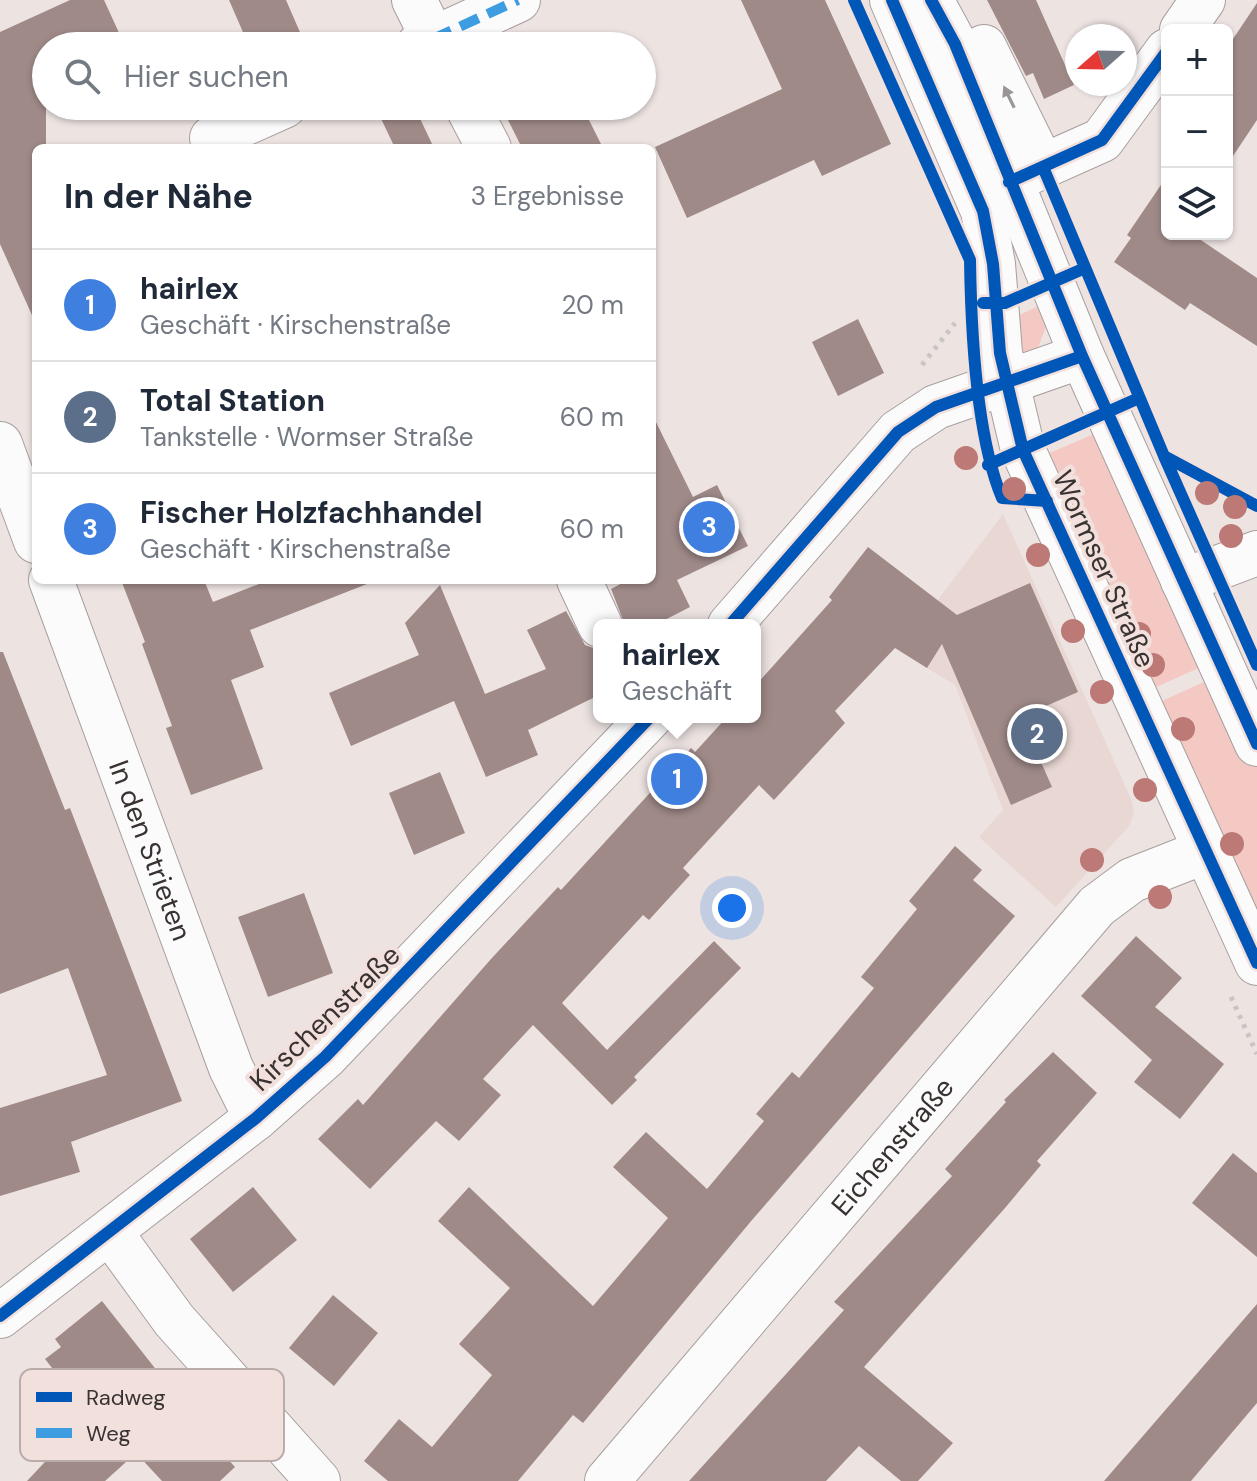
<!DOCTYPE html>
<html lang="de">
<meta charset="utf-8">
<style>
body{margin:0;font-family:"DM Sans",sans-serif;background:#f2f2f3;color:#1f2937}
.controls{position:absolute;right:24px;top:24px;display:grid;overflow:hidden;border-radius:12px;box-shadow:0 2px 6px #0004}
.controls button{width:72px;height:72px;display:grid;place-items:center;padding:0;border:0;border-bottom:2px solid #e0e1e3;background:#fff;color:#1f2937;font:40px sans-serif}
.compass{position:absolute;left:1065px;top:24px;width:72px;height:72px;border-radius:50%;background:#fff;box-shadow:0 2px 6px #0004;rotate:250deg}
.you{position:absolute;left:732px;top:908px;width:28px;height:28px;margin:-20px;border:6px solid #fff;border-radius:50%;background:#1a73e8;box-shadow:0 0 0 12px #1a73e833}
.badge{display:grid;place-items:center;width:52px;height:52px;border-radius:50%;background:#111827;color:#fff;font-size:26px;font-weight:700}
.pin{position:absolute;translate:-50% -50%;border:4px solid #fff;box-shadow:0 2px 8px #0006}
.popup{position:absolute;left:593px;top:619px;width:168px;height:104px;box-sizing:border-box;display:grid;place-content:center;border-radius:12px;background:#fff;filter:drop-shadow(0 2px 6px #0005);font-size:26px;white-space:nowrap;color:#747a83}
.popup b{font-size:30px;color:#1f2937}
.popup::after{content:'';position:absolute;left:50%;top:100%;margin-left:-16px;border:16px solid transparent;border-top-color:#fff}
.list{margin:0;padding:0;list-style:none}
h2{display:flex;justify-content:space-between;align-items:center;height:104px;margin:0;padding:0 32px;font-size:34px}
h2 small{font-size:26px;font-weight:400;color:#747a83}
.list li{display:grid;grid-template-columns:52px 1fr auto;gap:24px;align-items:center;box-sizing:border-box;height:112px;padding:0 32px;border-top:2px solid #e0e1e3}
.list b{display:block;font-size:30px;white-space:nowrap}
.list p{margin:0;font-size:26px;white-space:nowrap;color:#747a83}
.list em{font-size:26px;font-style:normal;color:#747a83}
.icon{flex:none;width:44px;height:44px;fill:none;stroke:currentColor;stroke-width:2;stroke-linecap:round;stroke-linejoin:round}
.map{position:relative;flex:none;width:1257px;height:1481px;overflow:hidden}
.search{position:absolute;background:#fff;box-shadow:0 2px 6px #0004;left:32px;top:32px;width:624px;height:88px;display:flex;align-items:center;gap:20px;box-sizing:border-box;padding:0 28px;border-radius:44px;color:#747a83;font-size:30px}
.panel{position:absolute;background:#fff;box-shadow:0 2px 6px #0004;left:32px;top:144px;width:624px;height:440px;border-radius:12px}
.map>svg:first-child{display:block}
</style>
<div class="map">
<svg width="1257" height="1481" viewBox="0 0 1257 1481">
<rect width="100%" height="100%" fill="#ede4e2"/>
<path fill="#e8d7d3" d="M1003,514L1132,801L1134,814L1129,826L1056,907L979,837L1003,810L955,685L899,651Z"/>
<path fill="#f4c9c3" d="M1045,303L1046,326L1037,351L1018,358L1006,321Z
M1094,434L1210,663L1145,692L1040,457Z
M1217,676L1257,766V937L1153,705Z"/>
<path fill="#9f8a88" d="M70,0H104L125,46H46V148H36V324L0,244V32Z
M229,0H286L306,46H249Z
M741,0H825L891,144L822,176L814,160L687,218L655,147L782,89Z
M987,0H1036L1074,85L1044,99L1033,73L1026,76Z
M1257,3V120L1227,165V48Z
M375,106H414L434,148H395Z
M501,106H582L603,148H522Z
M1167,176V234H1192L1257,278V346L1190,303L1185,310L1114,262L1131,238L1127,235Z
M858,319L884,373L838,396L812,342Z
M652,414L693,497L717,485L748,546L677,580L690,607L655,625H625L611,589L628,580H652Z
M868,547L957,615L1030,583L1078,692L1021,717L1052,787L1011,805L942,644L927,668L895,648L835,711L845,723L774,800L759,785L683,868L690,875L649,920L643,915L562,1003L607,1050L714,941L741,968L634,1077L637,1080L612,1105L533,1025L483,1079L501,1095L459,1141L436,1121L370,1189L318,1139L358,1099L363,1105L491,959L558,887L561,890L691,748L695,752L727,717H755V686L832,600L829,597Z
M121,580H204L213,602L269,580L372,582L250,630L264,667L231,680L263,769L191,795L166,728L172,726L142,644L145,642Z
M440,585L485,694L546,669L527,630L566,611L585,645L599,650V695L528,730L538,755L486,777L454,701L351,746L329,693L419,655L405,623Z
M0,652H3L65,810L70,808L182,1101L71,1142L80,1172L0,1196V1108L107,1075L68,968L0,994Z
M440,772L465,833L414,855L389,793Z
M955,846L982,870L973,880L1015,916L752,1220L583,1423L573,1415L518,1481H388L364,1461L399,1419L432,1447L492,1375L459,1344L510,1288L438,1221L469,1187L593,1306L668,1218L613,1167L646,1132L707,1189L764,1121L756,1114L792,1072L799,1078L874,988L861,977L917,909L909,901Z
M304,893L333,973L268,997L238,917Z
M1136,936L1182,978L1155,1007L1224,1064L1180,1119L1134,1082L1152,1060L1081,996Z
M1053,1052L1097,1093L1037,1161L1041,1165L1005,1208L864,1367L953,1443L918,1481H901L859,1446L826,1481H689L844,1310L834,1302L952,1176L945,1169L1006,1102L1004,1100Z
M1233,1153L1257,1173V1257L1192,1203Z
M253,1187L297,1240L233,1292L190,1239Z
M333,1295L378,1333L334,1386L289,1348Z
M102,1301L184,1405L181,1408L235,1467L220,1481H162L136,1453L105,1481H27L89,1415L45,1359L61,1347L55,1339Z
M1257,1304V1403L1191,1481H1104Z"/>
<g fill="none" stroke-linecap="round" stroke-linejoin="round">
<defs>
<g id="minor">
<path d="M414,0L437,46"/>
<path d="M892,0L983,211L993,264L1000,353L1023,450L1257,963"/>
<path d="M931,0L955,44L1082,356L1257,744"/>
<path d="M1182,30L1203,0"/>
<path d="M418,46L518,0"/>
<path d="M984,47L1043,167"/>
<path d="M467,106L489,148"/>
<path d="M216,148L212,138L284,106"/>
<path d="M983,193L1102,140L1167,51"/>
<path d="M0,444L36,541"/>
<path id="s1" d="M51,580L231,1068L256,1118"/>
<path d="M579,580L600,625"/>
<path d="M1183,581L1257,553"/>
<path d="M730,625L898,432L936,407L1082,356"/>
<path d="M110,1232L174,1320L318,1481"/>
<path d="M0,1316L256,1118L325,1057L650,717"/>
<path id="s2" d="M607,1481L1097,906L1132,880L1206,851"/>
</g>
</defs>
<use href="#minor" stroke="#a69f9e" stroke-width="46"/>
<path stroke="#c8c5c3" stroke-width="5" stroke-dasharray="4 6" stroke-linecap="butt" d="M922,365L955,323
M1231,997L1257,1054"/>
<use href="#minor" stroke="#fcfbfb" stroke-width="44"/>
<path stroke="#3e9de1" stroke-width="10" stroke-dasharray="20 10" stroke-linecap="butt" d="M433,39L518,0"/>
<defs>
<path id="cycleway" d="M854,0L970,260C971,328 976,436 1002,498L1047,501
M892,0L983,211L993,264L1000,353L1023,450L1257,963
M931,0L955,44L1082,356L1257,744
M1043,167L1164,456L1257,665
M1009,182L1102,140L1167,51
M983,303H1005L1085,268
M1164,456L1257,506
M988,465L1139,398
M730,625L898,432L936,407L1082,356
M0,1316L256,1118L325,1057L650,717"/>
</defs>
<use href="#cycleway" stroke="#f2e0dd" stroke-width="17"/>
<use href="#cycleway" stroke="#0057b8" stroke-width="12"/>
</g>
<g fill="#bd7975">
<circle cx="966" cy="458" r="12"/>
<circle cx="1014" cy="489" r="12"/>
<circle cx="1207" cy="493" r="12"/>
<circle cx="1235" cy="507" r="12"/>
<circle cx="1231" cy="536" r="12"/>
<circle cx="1038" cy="555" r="12"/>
<circle cx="1073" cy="631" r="12"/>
<circle cx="1139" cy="634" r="12"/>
<circle cx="1153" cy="665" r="12"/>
<circle cx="1102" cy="692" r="12"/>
<circle cx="1183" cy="729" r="12"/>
<circle cx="1145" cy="790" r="12"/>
<circle cx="1232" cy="844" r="12"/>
<circle cx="1092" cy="860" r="12"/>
<circle cx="1160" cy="897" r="12"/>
</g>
<defs><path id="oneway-solid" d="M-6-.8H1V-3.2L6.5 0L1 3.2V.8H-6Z" transform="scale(2)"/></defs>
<use fill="#9a9696" href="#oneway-solid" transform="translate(1009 97) rotate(-116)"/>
<g text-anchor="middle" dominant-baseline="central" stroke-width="8" stroke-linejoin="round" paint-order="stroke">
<g font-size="28" fill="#383231" stroke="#f2e0dd">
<text transform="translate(1104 569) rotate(66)">Wormser Straße</text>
<text stroke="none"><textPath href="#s1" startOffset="288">In den Strieten</textPath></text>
<text transform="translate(325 1018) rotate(-44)">Kirschenstraße</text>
<text stroke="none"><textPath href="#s2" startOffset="440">Eichenstraße</textPath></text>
</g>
</g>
<rect x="20" y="1369" width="264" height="92" rx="12" fill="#f2e0dd" stroke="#baaca9" stroke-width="2"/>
<rect x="36" y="1392" width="36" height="10" fill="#0057b8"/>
<rect x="36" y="1428" width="36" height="10" fill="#3e9de1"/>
<g font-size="22" fill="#383231">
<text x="86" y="1405">Radweg</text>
<text x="86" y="1441">Weg</text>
</g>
</svg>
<div class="controls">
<button>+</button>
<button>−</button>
<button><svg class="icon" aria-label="layers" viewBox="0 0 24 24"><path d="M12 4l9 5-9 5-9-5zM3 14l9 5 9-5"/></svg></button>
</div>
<svg class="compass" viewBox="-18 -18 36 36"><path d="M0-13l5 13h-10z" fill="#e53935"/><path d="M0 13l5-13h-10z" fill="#747a83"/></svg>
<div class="you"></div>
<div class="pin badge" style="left:677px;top:779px;background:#3f7fe0">1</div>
<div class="popup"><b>hairlex</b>Geschäft</div>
<div class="pin badge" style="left:1037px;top:734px;background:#5c6f8a">2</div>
<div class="pin badge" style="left:709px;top:527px;background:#3f7fe0">3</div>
<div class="search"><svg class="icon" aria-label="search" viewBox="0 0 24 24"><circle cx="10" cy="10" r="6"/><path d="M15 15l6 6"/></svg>Hier suchen</div>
<section class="panel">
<h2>In der Nähe<small>3 Ergebnisse</small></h2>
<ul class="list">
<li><span class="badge" style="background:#3f7fe0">1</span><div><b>hairlex</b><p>Geschäft · Kirschenstraße</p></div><em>20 m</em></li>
<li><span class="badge" style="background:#5c6f8a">2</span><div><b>Total Station</b><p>Tankstelle · Wormser Straße</p></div><em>60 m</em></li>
<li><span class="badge" style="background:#3f7fe0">3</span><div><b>Fischer Holzfachhandel</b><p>Geschäft · Kirschenstraße</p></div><em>60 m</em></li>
</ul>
</section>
</div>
